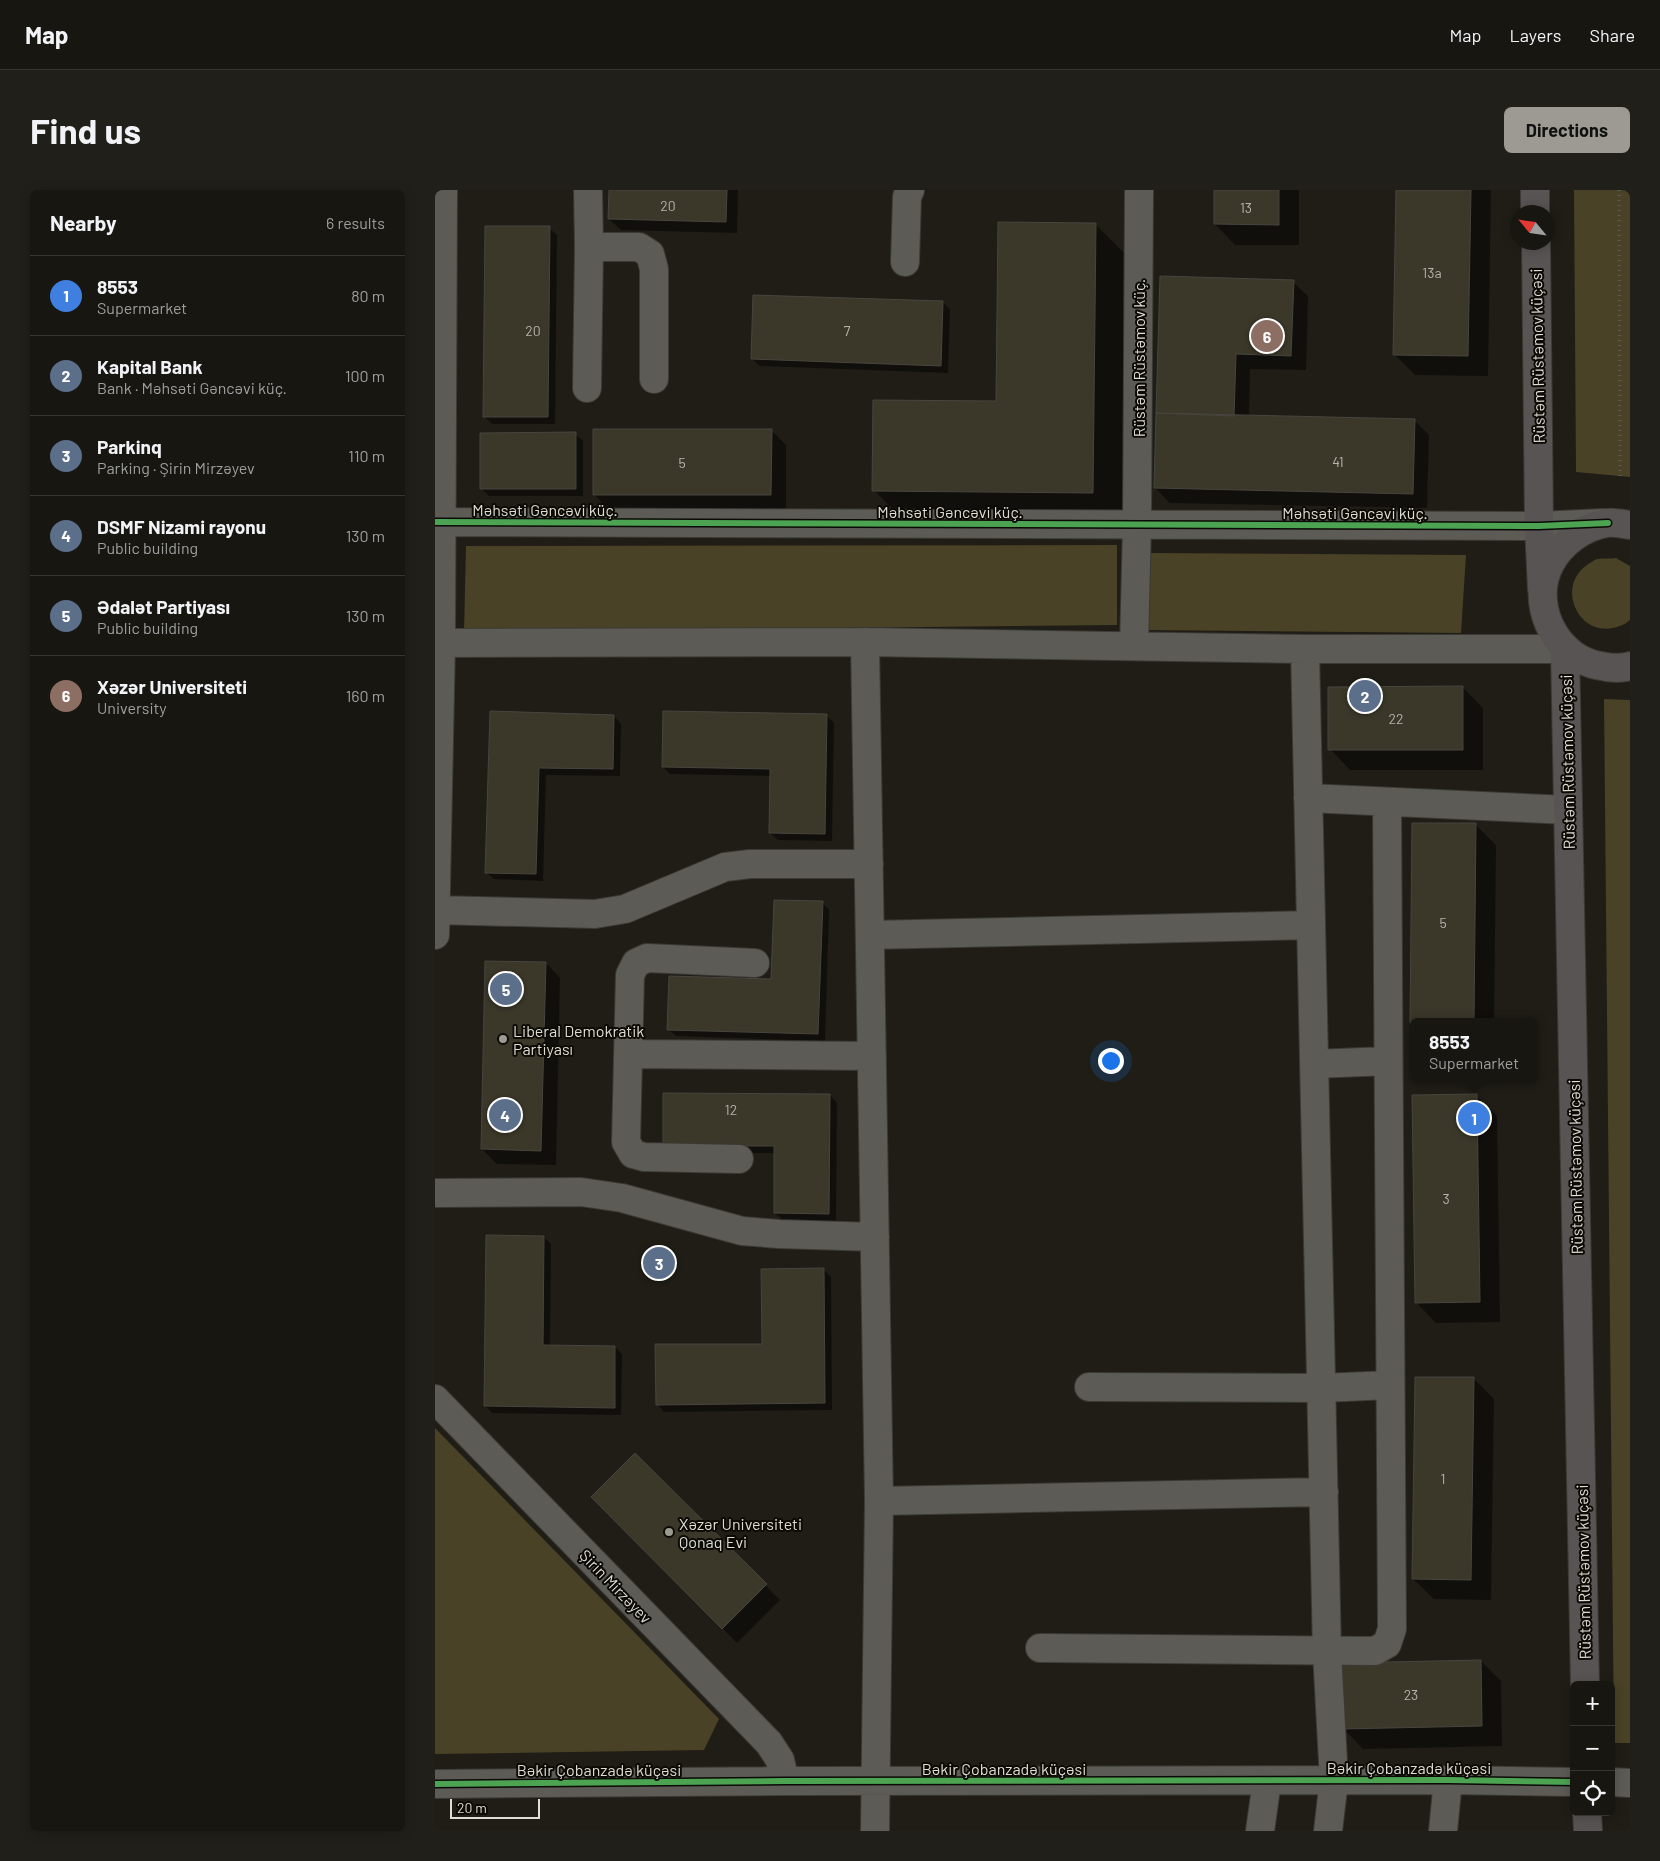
<!DOCTYPE html>
<meta charset="utf-8">
<style>
body{margin:0;font-family:Barlow,sans-serif;background:#201f19;color:#f1f3f6}
.controls{position:absolute;right:15px;bottom:15px;display:grid;overflow:hidden;border-radius:8px;box-shadow:0 2px 12px #0003}
.controls button{width:45px;height:45px;display:grid;place-items:center;padding:0;border:0;border-bottom:1px solid #363530;background:#171610;color:#f1f3f6;font:25px sans-serif}
.compass{position:absolute;left:1075px;top:15px;width:45px;height:45px;border-radius:50%;background:#171610;box-shadow:0 2px 12px #0003;rotate:299deg}
.scale{position:absolute;left:15px;bottom:12px;width:90px;box-sizing:border-box;padding-left:5px;border:2px solid #dfddd4;border-top:0;font-size:14px;line-height:18px;white-space:nowrap;color:#dfddd4;-webkit-text-stroke:4px #0b0a05;paint-order:stroke}
.you{position:absolute;left:675px;top:870px;width:18px;height:18px;margin:-12px;border:4px solid #fff;border-radius:50%;background:#1a73e8;box-shadow:0 0 0 8px #1a73e833}
.badge{display:grid;place-items:center;width:32px;height:32px;border-radius:50%;background:#9c9a92;color:#fff;font-size:16px;font-weight:700}
.pin{position:absolute;translate:-50% -50%;border:2px solid #fff;box-shadow:0 1px 5px #0006}
.popup{position:absolute;left:975px;top:828px;width:128px;height:65px;box-sizing:border-box;display:grid;place-content:center;border-radius:8px;background:#171610;filter:drop-shadow(0 1px 4px #0005);font-size:16px;white-space:nowrap;color:#9e9f9f}
.popup b{font-size:19px;color:#f1f3f6}
.popup::after{content:'';position:absolute;left:50%;top:100%;margin-left:-10px;border:10px solid transparent;border-top-color:#171610}
.list{margin:0;padding:0;list-style:none}
h2{display:flex;justify-content:space-between;align-items:center;height:65px;margin:0;padding:0 20px;font-size:21px}
h2 small{font-size:16px;font-weight:400;color:#9e9f9f}
.list li{display:grid;grid-template-columns:32px 1fr auto;gap:15px;align-items:center;box-sizing:border-box;height:80px;padding:0 20px;border-top:1px solid #363530}
.list b{display:block;font-size:19px;white-space:nowrap}
.list p{margin:0;font-size:16px;white-space:nowrap;color:#9e9f9f}
.list em{font-size:16px;font-style:normal;color:#9e9f9f}
.icon{flex:none;width:28px;height:28px;fill:none;stroke:currentColor;stroke-width:2;stroke-linecap:round;stroke-linejoin:round}
.map{position:relative;flex:none;width:1195px;height:1641px;overflow:hidden;border-radius:8px}
header{display:flex;align-items:center;gap:30px;box-sizing:border-box;height:70px;padding:0 25px;background:#171610;border-bottom:1px solid #363530}
header strong{font-size:24px}
nav{display:flex;gap:28px;margin-inline-start:auto;font-size:18px}
.intro{display:flex;align-items:center;justify-content:space-between;box-sizing:border-box;height:120px;padding:0 30px}
h1{margin:0;font-size:35px}
.button{padding:12px 22px;border-radius:8px;background:#9c9a92;color:#111;font-size:18px;font-weight:700}
main{display:flex;gap:30px;padding:0 30px}
aside{flex:1;background:#171610;border-radius:8px;box-shadow:0 2px 12px #0003}
.map>svg:first-child{display:block}
</style>
<header>
<strong>Map</strong>
<nav><a>Map</a><a>Layers</a><a>Share</a></nav>
</header>
<div class="intro"><h1>Find us</h1><a class="button">Directions</a></div>
<main>
<aside>
<h2>Nearby<small>6 results</small></h2>
<ul class="list">
<li><span class="badge" style="background:#3f7fe0">1</span><div><b>8553</b><p>Supermarket</p></div><em>80 m</em></li>
<li><span class="badge" style="background:#5c6f8a">2</span><div><b>Kapital Bank</b><p>Bank · Məhsəti Gəncəvi küç.</p></div><em>100 m</em></li>
<li><span class="badge" style="background:#5c6f8a">3</span><div><b>Parkinq</b><p>Parking · Şirin Mirzəyev</p></div><em>110 m</em></li>
<li><span class="badge" style="background:#5c6f8a">4</span><div><b>DSMF Nizami rayonu</b><p>Public building</p></div><em>130 m</em></li>
<li><span class="badge" style="background:#5c6f8a">5</span><div><b>Ədalət Partiyası</b><p>Public building</p></div><em>130 m</em></li>
<li><span class="badge" style="background:#8d6e63">6</span><div><b>Xəzər Universiteti</b><p>University</p></div><em>160 m</em></li>
</ul>
</aside>
<div class="map">
<svg width="1195" height="1641" viewBox="0 0 1195 1641">
<rect width="100%" height="100%" fill="#1f1d16"/>
<path fill="#494226" d="M1139,0H1195V287L1141,282Z
M682,355V435L29,442L31,356Z
M714,363L1031,365L1026,443L712,440Z
M1181,368L1195,376V430C1191,434 1187,435 1182,437C1144,449 1120,397 1152,375C1155,373 1159,370 1162,369C1168,368 1175,369 1181,368Z
M1169,509L1195,510V1553H1179Z
M0,1238L284,1529L269,1560L0,1564Z"/>
<path fill="#0007" d="M175,0H303L302,43L186,40L174,29Z
M780,0H864V55H800L780,34Z
M962,0H1056L1053,186L980,185L959,164Z
M661,35L691,65L688,333L469,331L439,300L562,212Z
M114,38L122,45L120,234H57L49,226Z
M727,87L858,92L873,106L871,180L815,179L814,227L979,230L994,245L992,318L735,313L720,298Z
M508,112L515,120L513,183L325,176L317,169Z
M336,240L351,255V319H173L159,304Z
M140,244L148,251V306H54L47,299Z
M1027,497L1048,518V580H915L895,559Z
M56,523L179,526L186,534L185,586L111,585L108,691L59,689L51,682Z
M392,526L399,533L397,651L343,650L335,643L336,586L235,584L228,577Z
M1040,634L1061,655L1059,832H979V836L976,833Z
M387,712L394,720L390,851L241,846L233,839L338,790Z
M111,773L125,788L121,975L62,974L47,959Z
M395,905L402,913L401,1031L348,1030L340,1023V963H237Z
M1041,905L1062,926L1065,1132L1001,1133L981,1112Z
M109,1047L116,1054L115,1156L180,1157L187,1164L186,1225L57,1223L50,1215Z
M389,1080L396,1087L397,1220L229,1222L222,1214L328,1155Z
M1038,1188L1059,1209L1056,1410L999,1409L978,1389Z
M200,1265L345,1410L302,1453L158,1307Z
M1046,1471L1066,1491L1067,1556L928,1559L908,1538Z"/>
<path fill="#3b382a" stroke="#47453f" d="M174,0H292L291,32L173,29Z
M779,0H844V35L779,34Z
M961,0H1036L1033,166L958,165Z
M563,32L661,33L658,303L437,301L438,210L561,211Z
M50,36H115L113,227H48Z
M725,86L859,90L856,166L801,164L799,226L721,223Z
M318,105L508,111L506,176L316,169Z
M721,223L980,229L978,304L719,298Z
M158,239H337L336,305H158Z
M141,242V299H45V243Z
M1028,496V560H893V497Z
M55,521L179,525L178,579L104,578L101,684L50,683Z
M228,521L392,524L390,644L334,643L335,579L227,577Z
M977,633H1041L1039,832H979V833H975Z
M339,710L388,711L383,844L232,840L234,786L336,789Z
M50,771L111,772L106,961L46,959Z
M228,903L395,904L394,1024L339,1023V956H228Z
M1042,904L1045,1112L980,1113L977,905Z
M51,1045L109,1046L108,1155L180,1156V1218L49,1216Z
M389,1078L390,1213L221,1215L220,1154H327L326,1079Z
M980,1187H1039L1036,1390L977,1389Z
M200,1263L332,1394L287,1439L156,1307Z
M1046,1470L1047,1536L906,1539V1473Z"/>
<g fill="none" stroke-linecap="round" stroke-linejoin="round">
<defs>
<path id="minor" d="M153,0L154,57H204L215,64L219,79V189
M470,72L472,7L475,0
M152,198L154,57
M0,332L1104,336L1168,333
M430,452L444,1311L440,1641
M0,453L430,452L870,459H1130
M699,456L702,335L704,0
M870,459L892,1462L899,1590L893,1641
M873,608L1133,620
M0,720L160,724L190,719L290,677L315,674H434
M0,745L6,453L8,0
M435,745L876,735
M194,864L437,866
M879,874L953,871
M304,969L209,967L198,964L191,952L195,785L201,773L212,768L320,773
M0,1003L146,1002L187,1008L307,1041L344,1044L440,1047
M654,1197L887,1198L955,1195
M0,1209L334,1553L345,1570L350,1591
M444,1311L889,1302
M605,1458L940,1461L952,1454L957,1439L952,612
M1176,1592L1195,1593
M0,1594L350,1591L1013,1590L1139,1592
M825,1641L832,1591
M1008,1641L1013,1590"/>
<path id="major" d="M1100,0V22
M1101,52L1104,336L1107,399
M1195,335C1188,334 1179,332 1172,333C1148,337 1126,353 1115,374C1095,412 1118,462 1157,474C1169,477 1183,480 1195,476
M1130,459L1150,1495
M1152,1622L1153,1641"/>
</defs>
<use href="#minor" stroke="#3b3a35" stroke-width="30"/>
<use href="#major" stroke="#3b3a35" stroke-width="30"/>
<path stroke="#5d5c57" stroke-width="3" stroke-dasharray="1 4" stroke-linecap="butt" d="M1184,0L1185,286"/>
<use href="#minor" stroke="#5d5b56" stroke-width="28"/>
<use href="#major" stroke="#575453" stroke-width="28"/>
<defs>
<path id="cycleway" d="M0,332L1104,336L1173,333
M0,1594L350,1591L1013,1590L1139,1592"/>
</defs>
<use href="#cycleway" stroke="#0b0a05" stroke-width="9"/>
<use href="#cycleway" stroke="#4ca352" stroke-width="6"/>
</g>
<g fill="#9c9a92" stroke="#0b0a05" stroke-width="2">
<circle cx="68" cy="849" r="5"/>
<circle cx="234" cy="1342" r="5"/>
</g>
<g text-anchor="middle" dominant-baseline="central" stroke-width="4" stroke-linejoin="round" paint-order="stroke">
<g font-size="14" fill="#b6b4aa">
<text x="233" y="15">20</text>
<text x="811" y="17">13</text>
<text x="997" y="82">13a</text>
<text x="98" y="140">20</text>
<text x="412" y="140">7</text>
<text x="903" y="271">41</text>
<text x="247" y="272">5</text>
<text x="961" y="528">22</text>
<text x="1008" y="732">5</text>
<text x="296" y="919">12</text>
<text x="1011" y="1008">3</text>
<text x="1008" y="1288">1</text>
<text x="976" y="1504">23</text>
</g>
<g font-size="16" fill="#dfddd4" stroke="#0b0a05">
<text transform="translate(1102 166) rotate(-91)">Rüstəm Rüstəmov küçəsi</text>
<text transform="translate(703 168) rotate(-90)">Rüstəm Rüstəmov küç.</text>
<text x="110" y="319">Məhsəti Gəncəvi küç.</text>
<text x="515" y="321">Məhsəti Gəncəvi küç.</text>
<text x="920" y="322">Məhsəti Gəncəvi küç.</text>
<text transform="translate(1132 572) rotate(-91)">Rüstəm Rüstəmov küçəsi</text>
<text transform="translate(1140 977) rotate(-91)">Rüstəm Rüstəmov küçəsi</text>
<text transform="translate(1148 1382) rotate(-91)">Rüstəm Rüstəmov küçəsi</text>
<text transform="translate(181 1396) rotate(46)">Şirin Mirzəyev</text>
<text x="974" y="1577">Bəkir Çobanzadə küçəsi</text>
<text x="569" y="1578">Bəkir Çobanzadə küçəsi</text>
<text x="164" y="1579">Bəkir Çobanzadə küçəsi</text>
</g>
<g font-size="16" fill="#dfddd4" stroke="#0b0a05" text-anchor="start">
<text x="78" y="840">Liberal Demokratik<tspan x="78" dy="18">Partiyası</tspan></text>
<text x="244" y="1333">Xəzər Universiteti<tspan x="244" dy="18">Qonaq Evi</tspan></text>
</g>
</g>
</svg>
<div class="controls">
<button>+</button>
<button>−</button>
<button><svg class="icon" aria-label="locate" viewBox="0 0 24 24"><circle cx="12" cy="12" r="6"/><path d="M12 2v4M12 18v4M2 12h4M18 12h4"/></svg></button>
</div>
<svg class="compass" viewBox="-18 -18 36 36"><path d="M0-13l5 13h-10z" fill="#e53935"/><path d="M0 13l5-13h-10z" fill="#9e9f9f"/></svg>
<div class="scale">20 m</div>
<div class="you"></div>
<div class="pin badge" style="left:1039px;top:928px;background:#3f7fe0">1</div>
<div class="popup"><b>8553</b>Supermarket</div>
<div class="pin badge" style="left:930px;top:506px;background:#5c6f8a">2</div>
<div class="pin badge" style="left:224px;top:1073px;background:#5c6f8a">3</div>
<div class="pin badge" style="left:70px;top:925px;background:#5c6f8a">4</div>
<div class="pin badge" style="left:71px;top:799px;background:#5c6f8a">5</div>
<div class="pin badge" style="left:832px;top:146px;background:#8d6e63">6</div>
</div>
</main>
